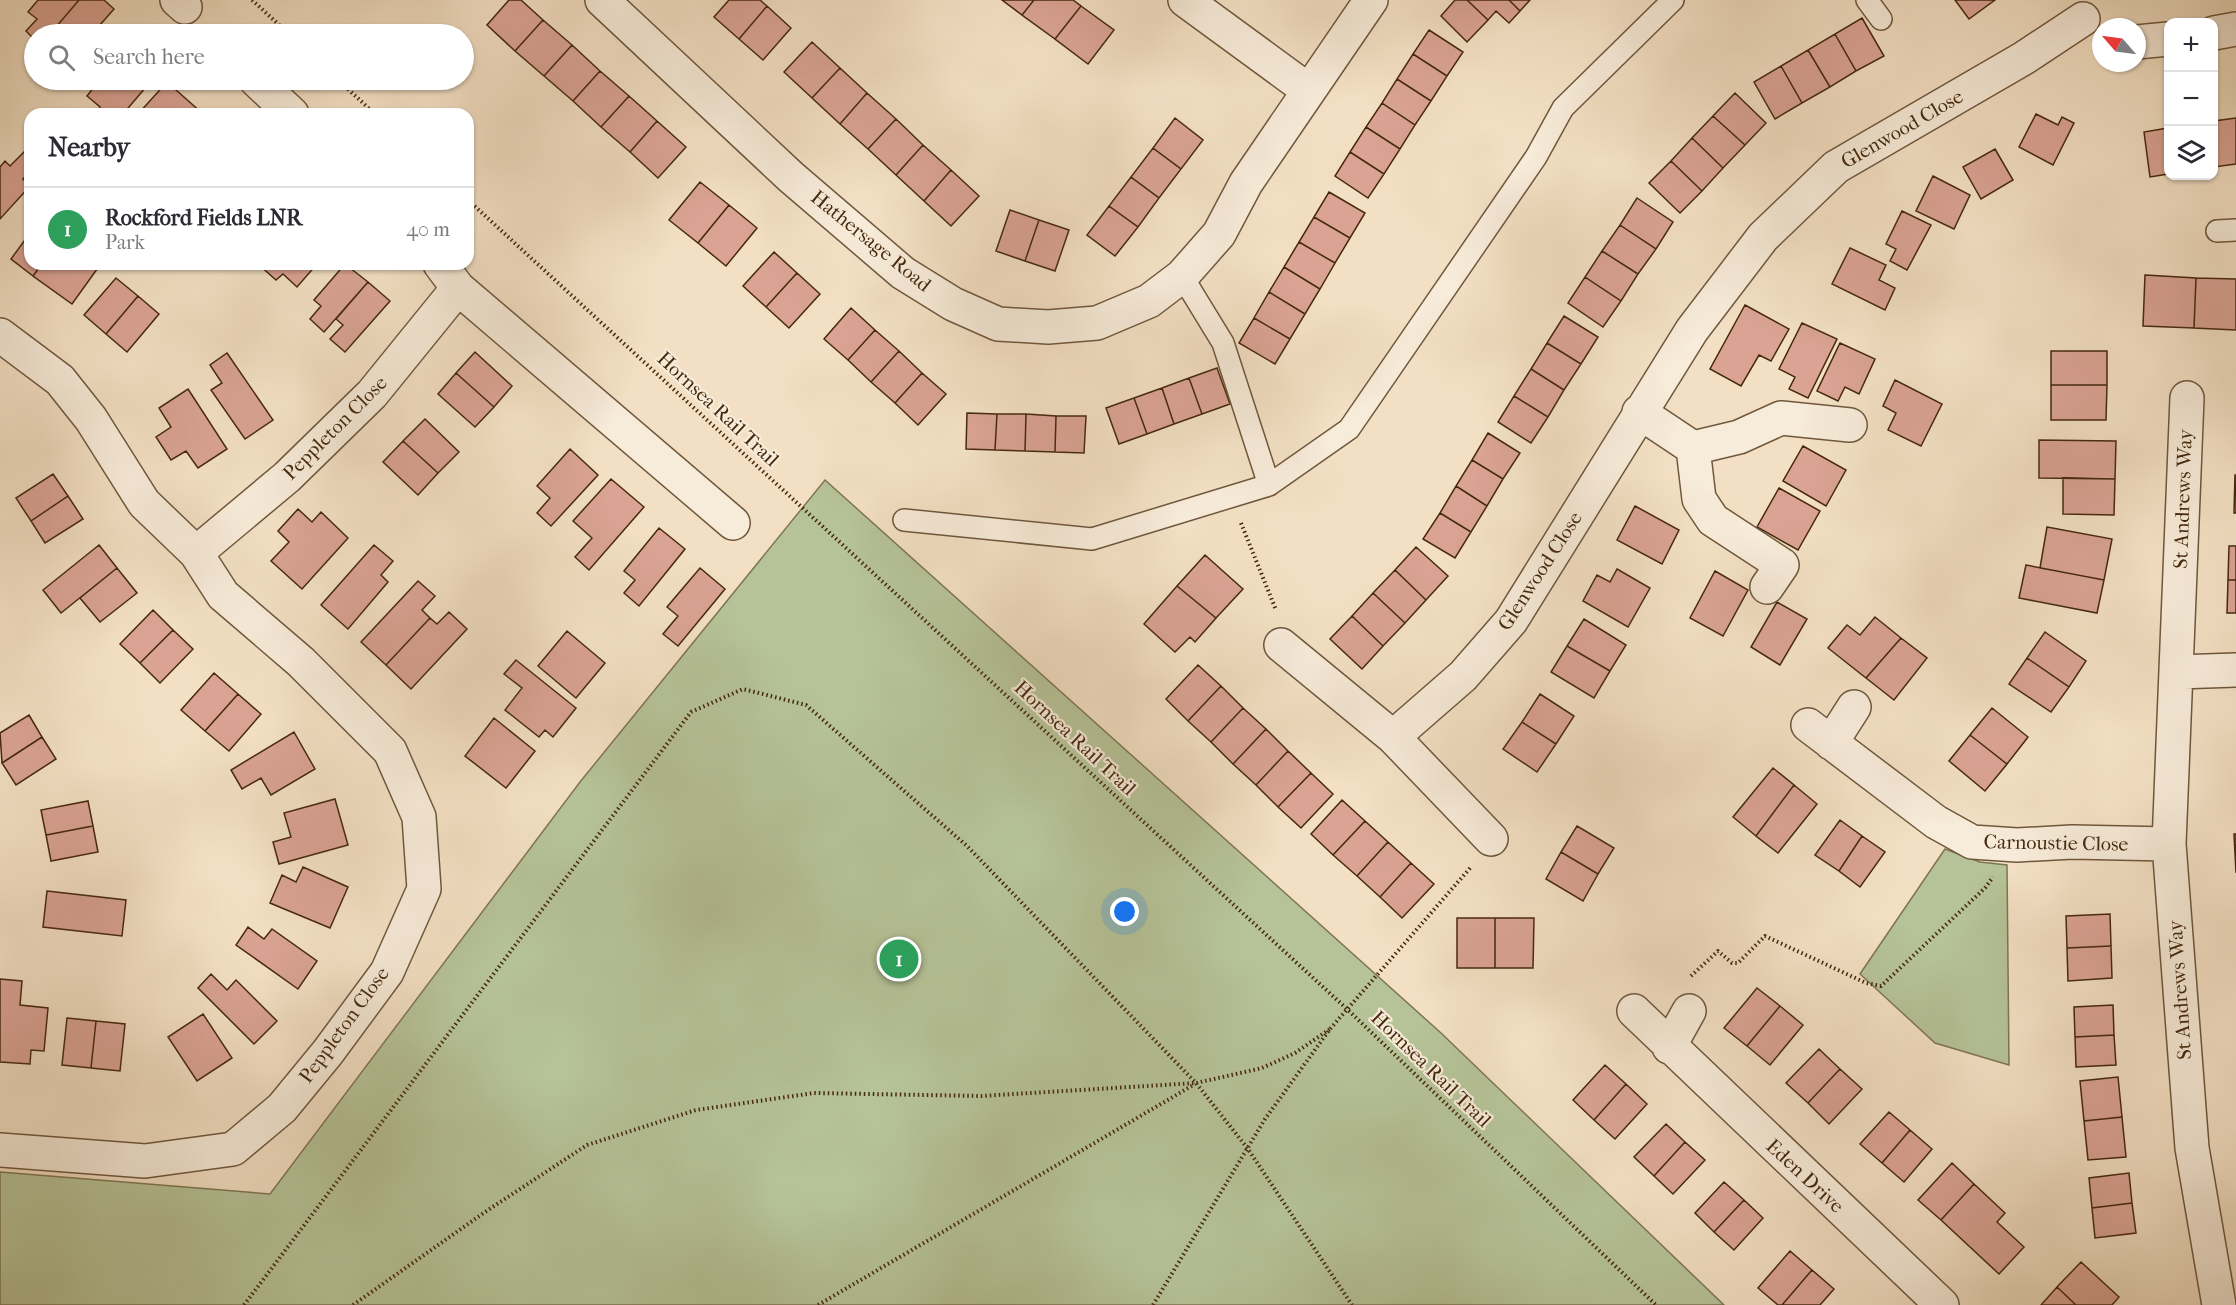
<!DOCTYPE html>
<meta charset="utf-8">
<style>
body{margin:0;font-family:"IM FELL French Canon",serif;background:#f2f2f3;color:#2b2b33}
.controls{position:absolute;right:18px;top:18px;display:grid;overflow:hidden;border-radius:12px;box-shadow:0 2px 4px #0004}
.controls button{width:54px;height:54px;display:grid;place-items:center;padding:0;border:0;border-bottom:2px solid #e1e1e2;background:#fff;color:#2b2b33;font:30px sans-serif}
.compass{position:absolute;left:2092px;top:18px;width:54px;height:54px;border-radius:50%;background:#fff;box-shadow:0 2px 4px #0004;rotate:298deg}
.you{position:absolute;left:1125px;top:912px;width:21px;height:21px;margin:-15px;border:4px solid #fff;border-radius:50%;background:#1a73e8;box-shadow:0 0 0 9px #1a73e833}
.badge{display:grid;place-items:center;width:39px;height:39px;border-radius:50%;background:#8f2418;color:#fff;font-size:20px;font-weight:700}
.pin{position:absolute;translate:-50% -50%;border:3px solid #fff;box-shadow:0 2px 6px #0006}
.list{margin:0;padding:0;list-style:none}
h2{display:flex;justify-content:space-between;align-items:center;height:78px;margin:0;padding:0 24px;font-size:26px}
h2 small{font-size:20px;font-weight:400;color:#7c7c81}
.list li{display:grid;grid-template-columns:39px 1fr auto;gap:18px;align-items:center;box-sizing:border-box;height:84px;padding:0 24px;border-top:2px solid #e1e1e2}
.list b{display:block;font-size:22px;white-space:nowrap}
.list p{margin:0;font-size:20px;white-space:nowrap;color:#7c7c81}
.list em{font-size:20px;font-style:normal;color:#7c7c81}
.icon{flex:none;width:33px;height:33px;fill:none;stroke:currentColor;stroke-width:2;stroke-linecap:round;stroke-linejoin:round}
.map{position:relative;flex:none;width:2236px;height:1305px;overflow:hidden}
.search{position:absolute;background:#fff;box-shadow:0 2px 4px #0004;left:24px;top:24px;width:450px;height:66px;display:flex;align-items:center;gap:15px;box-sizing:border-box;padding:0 21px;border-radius:33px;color:#7c7c81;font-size:22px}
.panel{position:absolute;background:#fff;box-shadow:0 2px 4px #0004;left:24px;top:108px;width:450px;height:162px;border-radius:18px}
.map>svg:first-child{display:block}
</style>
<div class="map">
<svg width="2236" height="1305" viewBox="0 0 2236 1305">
<rect width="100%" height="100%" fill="#f3e0c4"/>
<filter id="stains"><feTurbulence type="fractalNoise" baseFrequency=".00333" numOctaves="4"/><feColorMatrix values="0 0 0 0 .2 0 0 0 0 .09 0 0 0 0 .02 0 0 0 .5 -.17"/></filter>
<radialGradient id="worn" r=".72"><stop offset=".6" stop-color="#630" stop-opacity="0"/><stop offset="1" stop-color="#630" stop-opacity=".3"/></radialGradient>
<path fill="#b6c398" stroke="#7e7653" stroke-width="1.5" d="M825,480L1441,1033L1724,1305H0V1172L270,1194L580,782Z
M1945,849L1980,862L2007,865L2009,1065L1935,1043L1860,974Z"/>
<path fill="#daa394" stroke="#45290e" stroke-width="1.5" d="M38,0H79L50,34H34V39L26,31L37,19L28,12Z
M79,0H104L114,9L92,34H50Z
M509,0H521L543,20L515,51L487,25Z
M729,0H760L767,6L739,39L714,17Z
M1002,0H1034L1022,15Z
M1034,0H1073L1081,6L1055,39L1022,15Z
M1455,0H1467L1488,20L1467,42L1441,16Z
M1467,0H1509L1520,11L1509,23L1496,11L1488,20Z
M1509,0H1530L1520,11Z
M1955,0H1995L1969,19Z
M767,6L791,28L763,60L739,39Z
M1081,6L1114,30L1088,64L1055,39Z
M1862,18L1884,56L1856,71L1835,34Z
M543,20L572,45L544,76L515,51Z
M1429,30L1463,52L1447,76L1413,54Z
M1835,34L1856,71L1830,87L1808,50Z
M812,42L840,68L812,98L784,72Z
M572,45L600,71L573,101L544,76Z
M1808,50L1830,87L1802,103L1781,66Z
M1413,54L1447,76L1431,101L1397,79Z
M1781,66L1802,103L1775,119L1754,82Z
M840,68L867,93L840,124L812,98Z
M600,71L629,96L601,127L573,101Z
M1397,79L1431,101L1415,125L1382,103Z
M109,80H152L123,114H95L100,107L87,96L98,82L103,86Z
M167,82L202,113L201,114H138Z
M867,93L896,119L868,149L840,124Z
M1735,93L1766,123L1745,145L1713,116Z
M629,96L657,121L630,152L601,127Z
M1382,103L1415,125L1400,149L1366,127Z
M2036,114L2058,125L2062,117L2074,123L2053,165L2019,147Z
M1713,116L1745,145L1723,168L1692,138Z
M1175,118L1203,140L1181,169L1153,148Z
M2236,118V164L2214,167V121Z
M896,119L923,145L896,175L868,149Z
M657,121L686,147L658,178L630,152Z
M1366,127L1400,149L1384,174L1350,152Z
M2168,128V174L2150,177L2144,132Z
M1692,138L1723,168L1702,191L1671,161Z
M923,145L951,170L924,201L896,175Z
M1153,148L1181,169L1159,198L1131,177Z
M1995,149L2013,180L1981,199L1963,167Z
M24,152L30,157V172L23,179L30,186L0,219V167L5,161L10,166Z
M1350,152L1384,174L1368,198L1335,176Z
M1671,161L1702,191L1680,213L1649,183Z
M951,170L979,196L951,226L924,201Z
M1933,176L1970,195L1954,229L1916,211Z
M1131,177L1159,198L1138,227L1109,206Z
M700,182L729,205L698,243L669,220Z
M1329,192L1365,213L1350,238L1314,217Z
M1637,198L1673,222L1656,249L1620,225Z
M729,205L757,228L726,266L698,243Z
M1109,206L1138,227L1115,256L1087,235Z
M1010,210L1039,220L1025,261L996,251Z
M1902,211L1931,225L1907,270L1890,261L1896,249L1886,244Z
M1314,217L1350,238L1335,263L1299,242Z
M1039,220L1069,230L1055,271L1025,261Z
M1620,225L1656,249L1638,274L1602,251Z
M30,233V264H42L33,276L11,259Z
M1299,242L1335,263L1320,289L1284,267Z
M1850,248L1886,265L1879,280L1895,288L1885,310L1832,284Z
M1602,251L1638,274L1621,301L1585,277Z
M774,252L797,273L766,307L743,286Z
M42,264H98L100,265L72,304L33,276Z
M258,264H317L297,287L283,274L276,280Z
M345,264L368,282L324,332L310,319L321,306L314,300Z
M1284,267L1320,289L1305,314L1269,292Z
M797,273L820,294L789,328L766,307Z
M2145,275L2196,278L2194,328L2143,326Z
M1585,277L1621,301L1603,327L1568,303Z
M116,278L138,296L106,334L84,315Z
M2196,278L2236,279V330L2194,328Z
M368,282L390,301L345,352L330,339L343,325L336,319Z
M1269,292L1305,314L1290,339L1254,318Z
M138,296L159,314L127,352L106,334Z
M1745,305L1789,329L1771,361L1759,355L1741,386L1710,369Z
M851,308L875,330L848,360L824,339Z
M1564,316L1598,337L1581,364L1547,343Z
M1254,318L1290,339L1275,364L1239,343Z
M1802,323L1837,339L1808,398L1789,389L1795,377L1779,369Z
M875,330L899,351L871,382L848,360Z
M1547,343L1581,364L1564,390L1531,369Z
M1840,343L1875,359L1859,394L1845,387L1838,401L1817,391Z
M899,351L922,373L895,403L871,382Z
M2051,351H2107V385H2051Z
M475,352L512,386L494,407L456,373Z
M227,353L273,420L245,439L211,390L222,383L210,365Z
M1217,368L1230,404L1202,414L1189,378Z
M1531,369L1564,390L1548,417L1514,396Z
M456,373L494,407L475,427L438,394Z
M922,373L946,394L918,425L895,403Z
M1189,378L1202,414L1174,424L1162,388Z
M1895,380L1942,404L1921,446L1888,430L1896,413L1883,406Z
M2051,385H2107L2106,420H2051Z
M1162,388L1174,424L1147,434L1134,398Z
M188,389L227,449L198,468L186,451L171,460L156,437L171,427L159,408Z
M1514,396L1548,417L1531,443L1498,422Z
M1134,398L1147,434L1119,444L1106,408Z
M967,413L997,414L995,450L966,449Z
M997,414H1026L1025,451L995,450Z
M1026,414L1056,416L1055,452L1025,451Z
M1056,416H1086L1084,453L1055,452Z
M425,419L459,452L438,473L403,441Z
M1488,433L1520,453L1503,479L1472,460Z
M2039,440L2116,441L2115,479L2039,478Z
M403,441L438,473L418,495L383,462Z
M1803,446L1846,470L1826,506L1783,481Z
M570,449L598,475L551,526L537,513L550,498L537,486Z
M1472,460L1503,479L1487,506L1456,486Z
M53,474L68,496L31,521L16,498Z
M2235,475H2236V513H2234Z
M2063,478L2115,479L2114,515L2063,514Z
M611,479L644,507L589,570L575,557L592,538L573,521Z
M1456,486L1487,506L1471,532L1440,513Z
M1779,488L1820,511L1798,550L1757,527Z
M68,496L83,519L45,543L31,521Z
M1635,506L1679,530L1662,564L1617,540Z
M298,509L312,522L321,512L348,538L302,589L271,561L289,542L278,531Z
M1440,513L1471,532L1455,558L1423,539Z
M2047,527L2112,539L2104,580L2040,568Z
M659,528L685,549L639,606L624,593L635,580L624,571Z
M99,545L117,568L61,613L43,590Z
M374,545L393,561L381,575L388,582L348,629L321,605Z
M2229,546H2236V580H2228Z
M1416,547L1448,576L1426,600L1395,570Z
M1205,555L1243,589L1216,618L1177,586Z
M2026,565L2104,580L2097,613L2019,598Z
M117,568L137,593L100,622L80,598Z
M700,568L725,589L678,646L663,634L678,616L667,607Z
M1617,569L1650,588L1628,627L1583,601L1597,575L1610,582Z
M1395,570L1426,600L1405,623L1373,593Z
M1715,571L1748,590L1723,636L1690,618Z
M2228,580H2236V613H2227Z
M418,581L435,596L422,610L430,618L386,665L361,642Z
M1177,586L1216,618L1195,642L1190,637L1175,652L1144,624Z
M1373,593L1405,623L1383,646L1352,616Z
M1777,602L1807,619L1780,665L1751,647Z
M153,610L173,630L140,663L120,644Z
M449,612L467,629L411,689L386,665L430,618L437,624Z
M1352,616L1383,646L1362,669L1330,639Z
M1875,617L1901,638L1866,678L1828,648L1847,625L1860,635Z
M1584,619L1626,645L1610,671L1567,646Z
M173,630L193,649L160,683L140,663Z
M567,631L605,663L576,698L538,666Z
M2045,632L2086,661L2069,687L2027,658Z
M1901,638L1927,658L1894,700L1866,678Z
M1567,646L1610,671L1594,698L1551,672Z
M2027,658L2069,687L2051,712L2009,684Z
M516,660L576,708L553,737L545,730L539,737L505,710L522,688L504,674Z
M1198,665L1221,686L1188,721L1166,699Z
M214,673L238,694L205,731L181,710Z
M1221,686L1243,708L1211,742L1188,721Z
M238,694L261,714L229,751L205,731Z
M1540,694L1574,716L1556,744L1522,722Z
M1243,708L1266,729L1233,764L1211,742Z
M1992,708L2028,737L2007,764L1970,735Z
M29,715L42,737L2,763L0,733Z
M494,718L535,751L506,788L465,756Z
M1522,722L1556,744L1537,772L1503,749Z
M1266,729L1288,751L1256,785L1233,764Z
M294,732L315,769L271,795L261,778L242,789L231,770Z
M1970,735L2007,764L1985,791L1949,761Z
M42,737L56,759L16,785L2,763Z
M1288,751L1311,773L1278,807L1256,785Z
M1773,768L1794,785L1756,836L1733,817Z
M1311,773L1333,794L1301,828L1278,807Z
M1794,785L1817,804L1778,853L1756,836Z
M335,799L348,845L279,864L273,842L291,837L284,813Z
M1342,800L1365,821L1333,855L1311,834Z
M88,801L93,826L46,835L41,810Z
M1840,820L1862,836L1839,871L1815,855Z
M1365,821L1388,842L1357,876L1333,855Z
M93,826L98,852L51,861L46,835Z
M1577,826L1614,848L1598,874L1561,852Z
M2234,834H2236V873Z
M1862,836L1885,852L1860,887L1839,871Z
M1388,842L1411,863L1380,897L1357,876Z
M1561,852L1598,874L1583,901L1546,879Z
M1411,863L1434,884L1402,918L1380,897Z
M303,867L348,887L330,928L270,903L282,875L296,882Z
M47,891L126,900L122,936L43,927Z
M2110,914L2111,946L2067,948L2066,916Z
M1457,918H1495V968H1457Z
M1495,918H1534L1533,968H1495Z
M248,927L264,939L272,929L317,961L298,989L236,945Z
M2111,946L2112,978L2068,981L2067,948Z
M211,974L227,990L236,980L277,1021L254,1044L198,988Z
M0,979L22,981L20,1005L48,1008L44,1051L31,1050L30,1064L0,1062Z
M1757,988L1780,1006L1747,1046L1724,1028Z
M2113,1005L2114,1035L2075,1037L2074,1007Z
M1780,1006L1803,1025L1770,1065L1747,1046Z
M203,1014L232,1058L197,1081L168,1037Z
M67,1018L96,1021L91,1068L62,1065Z
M96,1021L125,1024L120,1071L91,1068Z
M2114,1035L2116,1065L2076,1067L2075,1037Z
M1819,1049L1840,1069L1808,1103L1786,1083Z
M1605,1065L1626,1084L1594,1120L1573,1100Z
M1840,1069L1862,1089L1829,1124L1808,1103Z
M2118,1077L2122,1117L2084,1121L2080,1081Z
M1626,1084L1647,1104L1615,1139L1594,1120Z
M1889,1112L1910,1130L1882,1163L1860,1144Z
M2122,1117L2126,1157L2088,1160L2084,1121Z
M1666,1124L1685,1142L1654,1176L1634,1157Z
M1910,1130L1932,1149L1904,1182L1882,1163Z
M1685,1142L1705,1160L1673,1194L1654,1176Z
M1952,1163L1974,1184L1941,1220L1918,1200Z
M2129,1173L2132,1203L2092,1208L2089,1178Z
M1724,1182L1744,1200L1714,1232L1695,1213Z
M1974,1184L2005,1213L1997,1222L2024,1247L1999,1274L1941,1220Z
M1744,1200L1763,1218L1734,1250L1714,1232Z
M2132,1203L2136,1233L2095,1238L2092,1208Z
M1790,1251L1812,1270L1782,1305H1778L1758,1288Z
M2081,1262L2119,1297L2112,1305H2076L2057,1287Z
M1812,1270L1834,1289L1820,1305H1782Z
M2057,1287L2076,1305H2041Z"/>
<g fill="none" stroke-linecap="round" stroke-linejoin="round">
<defs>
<path id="lane" d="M1867,0L1881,19
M2217,231L2236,230
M1269,485L1349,429L1536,157L1563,108L1673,0
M904,520L1092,539L1269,485L1223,343L1182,276"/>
<path id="street" d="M177,0L185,7
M602,0L791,177L903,273L953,304L998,324L1048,327L1097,323L1149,301L1182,276L1219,234L1246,183L1371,0
M1185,0L1308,90
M2214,33L2236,29
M2137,42L2168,39
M256,80L292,114
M440,264L458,288L733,523
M0,335L60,380L91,419L144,503L196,553L223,595L301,662L390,751L419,817L424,889L387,972L328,1052L282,1108L233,1149L145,1161L0,1150
M2187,398L2169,844L2192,1148L2219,1305
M1639,412L1693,448
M196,553L287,477L372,394L458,288
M1767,587L1782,565L1713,520L1699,499L1693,448L1739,437L1781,418L1850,425
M1281,645L1393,737L1491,839
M2177,672L2236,670
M1808,725L1936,822L1972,842L2017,845L2072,842L2169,844
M1393,737L1463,676L1511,621L1692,330L1763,237L1836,167L2024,58L2083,19
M1831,743L1854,707
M1634,1011L1942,1305
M1669,1047L1689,1011"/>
</defs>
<use href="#lane" stroke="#70573c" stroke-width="24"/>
<use href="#street" stroke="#70573c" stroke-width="36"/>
<path stroke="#45290e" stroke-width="4" stroke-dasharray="1.5 3" stroke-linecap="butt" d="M252,0L289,34
M338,80L375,114
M468,200L1348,1010L1656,1305
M1241,523L1276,610
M1691,976L1718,951L1732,963H1738L1765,936L1866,983L1881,986L1985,888L1993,877
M244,1305L691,712L743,689L806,705L967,846L1196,1083L1248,1149L1352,1305
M353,1305L485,1212L587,1145L696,1110L814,1093L981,1096L1196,1083L1262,1068L1295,1053L1330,1029
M818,1305L1195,1084
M1153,1305L1265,1119L1330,1029L1471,867"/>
<use href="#lane" stroke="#f7ebd9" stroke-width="21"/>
<use href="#street" stroke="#f7ebd9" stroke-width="33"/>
</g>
<g text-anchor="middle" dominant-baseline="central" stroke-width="4.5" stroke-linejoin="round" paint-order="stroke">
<g font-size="20" fill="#45290e" stroke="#f7ebd9">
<text transform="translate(1902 129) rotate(-30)">Glenwood Close</text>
<text transform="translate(871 241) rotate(39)">Hathersage Road</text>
<text transform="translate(718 409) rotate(43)">Hornsea Rail Trail</text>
<text transform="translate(335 428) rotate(-45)">Peppleton Close</text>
<text transform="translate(2183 499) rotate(-88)">St Andrews Way</text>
<text transform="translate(1540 571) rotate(-57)">Glenwood Close</text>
<text transform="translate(1075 738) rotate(43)">Hornsea Rail Trail</text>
<text transform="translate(2056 843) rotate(1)">Carnoustie Close</text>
<text transform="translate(2180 990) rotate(-94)">St Andrews Way</text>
<text transform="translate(344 1025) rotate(-54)">Peppleton Close</text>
<text transform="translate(1431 1069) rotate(44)">Hornsea Rail Trail</text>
<text transform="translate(1805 1176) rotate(43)">Eden Drive</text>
</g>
</g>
<rect width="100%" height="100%" filter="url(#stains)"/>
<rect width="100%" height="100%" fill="url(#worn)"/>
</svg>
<div class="controls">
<button>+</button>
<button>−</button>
<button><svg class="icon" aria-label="layers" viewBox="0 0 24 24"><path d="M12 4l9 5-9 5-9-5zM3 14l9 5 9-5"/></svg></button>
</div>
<svg class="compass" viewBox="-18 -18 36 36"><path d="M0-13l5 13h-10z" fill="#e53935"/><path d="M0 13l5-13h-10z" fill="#7c7c81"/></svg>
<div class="you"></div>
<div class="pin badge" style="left:899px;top:959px;background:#2e9e5b">1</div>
<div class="search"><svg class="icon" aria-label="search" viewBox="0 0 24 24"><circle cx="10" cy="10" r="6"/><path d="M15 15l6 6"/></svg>Search here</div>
<section class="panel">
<h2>Nearby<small></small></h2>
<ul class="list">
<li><span class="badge" style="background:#2e9e5b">1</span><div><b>Rockford Fields LNR</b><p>Park</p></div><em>40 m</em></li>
</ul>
</section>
</div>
